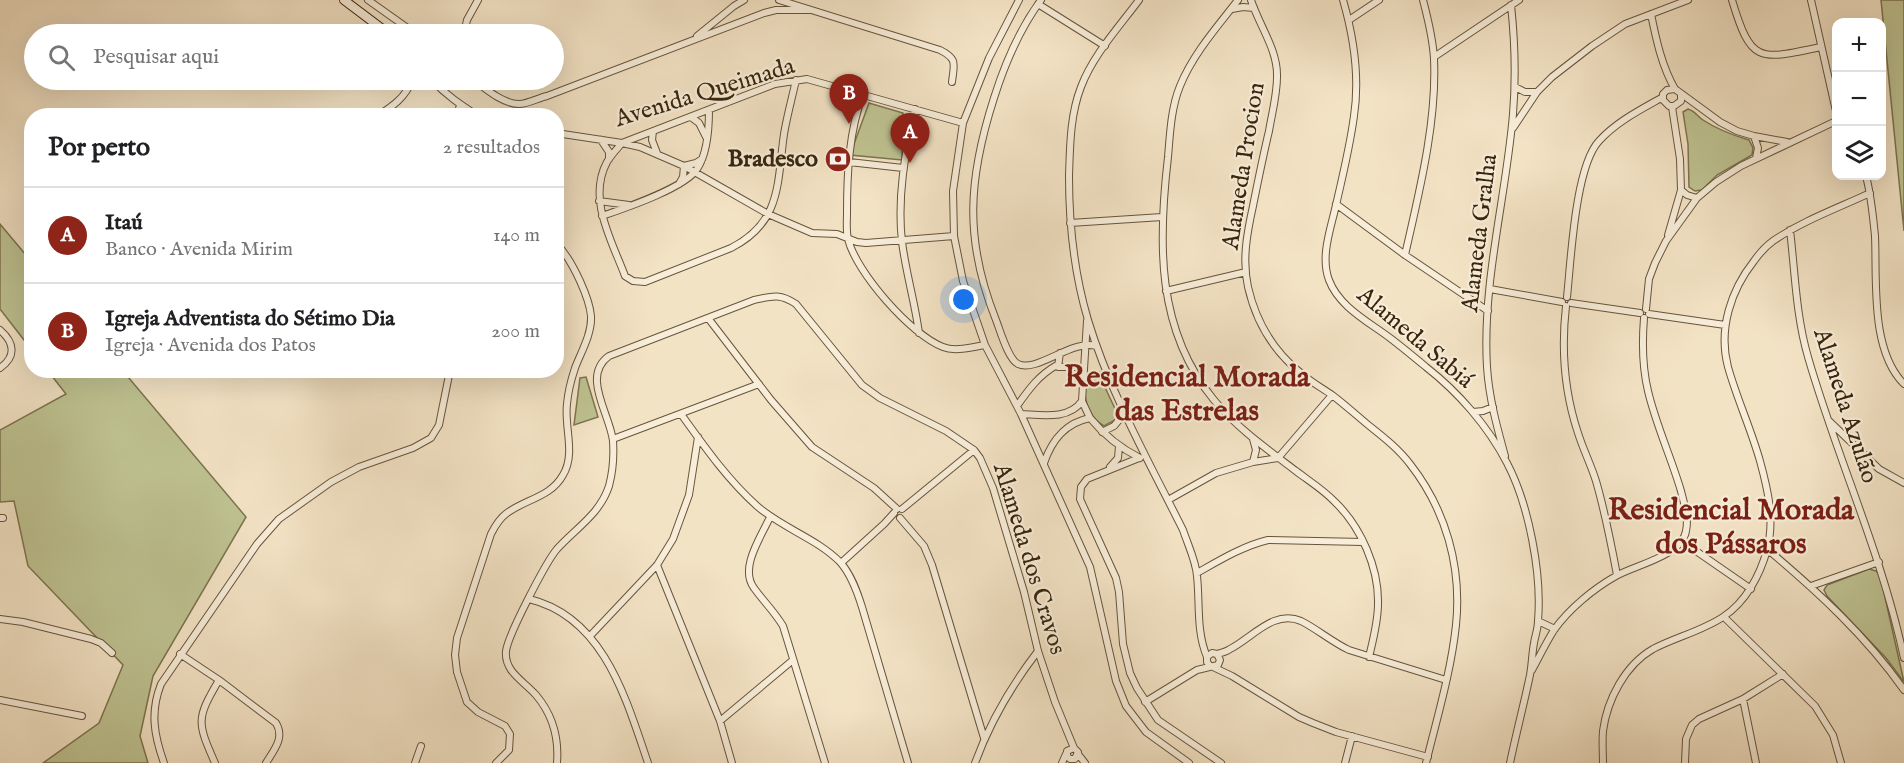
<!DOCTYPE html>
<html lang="pt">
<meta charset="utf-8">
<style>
body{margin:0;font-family:"IM FELL English",serif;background:#f2f2f2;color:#202124}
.controls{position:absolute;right:18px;top:18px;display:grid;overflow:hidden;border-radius:12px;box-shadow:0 6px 24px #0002}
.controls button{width:54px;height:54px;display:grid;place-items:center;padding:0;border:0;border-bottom:2px solid #e0e0e0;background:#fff;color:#202124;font:30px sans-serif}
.you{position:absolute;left:964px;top:300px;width:21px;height:21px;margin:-15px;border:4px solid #fff;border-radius:50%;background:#1a73e8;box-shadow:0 0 0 9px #1a73e833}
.badge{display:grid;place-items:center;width:39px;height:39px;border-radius:50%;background:#8f2418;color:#fff;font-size:20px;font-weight:700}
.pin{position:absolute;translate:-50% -50px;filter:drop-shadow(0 2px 3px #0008)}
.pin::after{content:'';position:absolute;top:32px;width:21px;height:18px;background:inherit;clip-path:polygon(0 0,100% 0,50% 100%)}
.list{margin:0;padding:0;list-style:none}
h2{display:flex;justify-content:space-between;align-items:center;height:78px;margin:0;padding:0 24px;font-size:26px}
h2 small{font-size:20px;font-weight:400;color:#757577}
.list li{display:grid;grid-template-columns:39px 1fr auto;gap:18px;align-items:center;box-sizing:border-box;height:96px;padding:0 24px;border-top:2px solid #e0e0e0}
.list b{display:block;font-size:22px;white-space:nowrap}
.list p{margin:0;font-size:20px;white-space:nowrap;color:#757577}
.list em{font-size:20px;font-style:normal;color:#757577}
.icon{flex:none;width:33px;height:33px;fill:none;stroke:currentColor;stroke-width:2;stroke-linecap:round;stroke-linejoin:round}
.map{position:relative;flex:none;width:1904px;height:763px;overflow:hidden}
.search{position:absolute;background:#fff;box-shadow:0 6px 24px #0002;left:24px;top:24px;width:540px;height:66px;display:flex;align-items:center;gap:15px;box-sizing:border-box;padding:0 21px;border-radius:33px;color:#757577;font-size:22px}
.panel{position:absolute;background:#fff;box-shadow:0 6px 24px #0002;left:24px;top:108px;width:540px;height:270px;border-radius:24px}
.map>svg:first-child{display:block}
</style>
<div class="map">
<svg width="1904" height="763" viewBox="0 0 1904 763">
<rect width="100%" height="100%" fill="#f3e3c5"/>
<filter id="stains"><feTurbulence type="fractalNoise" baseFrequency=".00333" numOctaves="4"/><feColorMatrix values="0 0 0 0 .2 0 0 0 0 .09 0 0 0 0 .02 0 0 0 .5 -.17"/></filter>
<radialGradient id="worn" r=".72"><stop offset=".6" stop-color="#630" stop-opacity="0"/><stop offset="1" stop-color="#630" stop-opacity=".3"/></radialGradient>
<path fill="#bfc392" stroke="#7c7450" stroke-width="1.5" d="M1881,0H1904V231Z
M869,103L903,113L902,160L850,155Z
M1688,109C1695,111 1697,116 1703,120C1718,130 1732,135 1749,140L1753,148L1752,155L1717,175L1702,190L1695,191L1689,187L1688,144L1683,112Z
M0,224L31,261V349L0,309Z
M48,371H123L246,517L153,676L140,736L148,763H43L99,723L123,665L28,566L14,501L0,502V430L66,394Z
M586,377L598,417L574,425L580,378Z
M1089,380H1097L1103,383L1117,413L1115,420L1104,426C1089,417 1084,401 1085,384Z
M1869,569L1876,571L1880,575L1904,682L1886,658L1827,596L1824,590L1827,585Z"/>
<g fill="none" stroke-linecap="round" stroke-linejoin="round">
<defs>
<path id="street" d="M368,0L416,34
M779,0L940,50C958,59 954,64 952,82
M1019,0L989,58L963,123L953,191L954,236L963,281L985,345L1021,414L1090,567L1116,681L1126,706L1146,732L1189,763
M1041,0C1019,30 1005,63 994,98C968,179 964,240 996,320C1000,330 1008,359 1018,364C1037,373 1072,339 1096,346
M1139,0C1119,27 1093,55 1081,87C1070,115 1070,147 1069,176C1069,224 1074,273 1088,320C1110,393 1149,462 1183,530C1188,545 1196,561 1197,576C1200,603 1196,631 1207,657
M1238,0C1217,27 1193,54 1180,86C1171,108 1170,134 1168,157C1158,242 1156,330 1214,400C1237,428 1267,449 1296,471C1309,481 1324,490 1335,502C1361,527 1379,568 1378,604C1378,622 1373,640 1369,657
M1251,0C1259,25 1278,50 1277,77C1277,95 1272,113 1269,131C1263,156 1258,181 1253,206C1247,233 1242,260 1248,287C1256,322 1274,352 1302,374C1311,382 1322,388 1332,395C1344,404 1355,414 1367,424C1382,436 1398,448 1410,464C1446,510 1462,567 1456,625C1451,672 1437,718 1426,763
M1343,0C1354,38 1360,76 1354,116C1350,146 1343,175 1336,205C1331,228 1320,256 1329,280C1339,307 1369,322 1390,338C1402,347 1414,357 1426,367C1458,392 1488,426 1507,463C1529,505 1542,574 1538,621C1538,629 1535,636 1534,643C1532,654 1532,664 1530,675C1524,704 1516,734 1510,763
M1732,0C1751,64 1759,60 1821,47
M1811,0L1836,111
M1038,4L1105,46
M1232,9L1243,7L1254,8
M1651,14C1656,39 1662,67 1675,89
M1349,20L1379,0
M464,34L467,20L478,0
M697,36L734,6L744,0
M1434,57L1519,0
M432,80C446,95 461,105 478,116
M474,80C486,89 503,104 519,104C528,104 538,98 547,96L764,13L776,10H811
M796,80C792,98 787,116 784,134C777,183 782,222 731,248L645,282L633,281L625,276C612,241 587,199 607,162C611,155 617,149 622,143L640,147L684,166L768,214L812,233L837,234L857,242L866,243L954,236
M1515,87L1525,92H1537
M863,94C849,131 847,173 847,212C847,221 846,231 848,239C856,272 911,335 943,347C955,352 972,347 985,345
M1681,95V101L1674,106H1669L1663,100V94L1667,90L1675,89L1720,122L1737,131L1754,136L1787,142
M915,109C905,153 897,197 902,242C906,273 915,303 919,333
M377,116C392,107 406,97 412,80
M457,116L460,105
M691,117L699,123L706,137
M1513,128L1537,92L1552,77L1592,46L1625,24L1688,0
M653,131L652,140L657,153
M556,133L622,143L775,84L807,79L963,123
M1754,136L1758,148L1756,158
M601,140L609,152V159
M849,162L903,168
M1866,176C1871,195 1873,215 1875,236C1877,280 1870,350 1904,384
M679,184L683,177L684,166L696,163L702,159
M1681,190L1687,195L1697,198
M599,201L629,205
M1336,204L1405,255L1488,311
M602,216C625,208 685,188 697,169C708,153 709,128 709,110
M1070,223L1162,217
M1790,230C1795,272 1796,316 1808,357C1837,458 1882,554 1904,658
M1668,235L1681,190L1680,159L1672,107
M1405,255C1419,193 1437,122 1434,59C1433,39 1428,19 1423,0
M1490,289L1562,302
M1166,291L1246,272
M1567,297C1571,260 1575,167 1599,141C1616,122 1640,110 1663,97
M1571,303L1640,313
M1566,306C1561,350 1564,391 1578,433C1583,449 1591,465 1596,481C1605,512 1611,543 1617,575
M1646,309L1649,279L1655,263L1666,241L1697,198L1716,182L1741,166L1836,121
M1649,314L1725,325
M708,318L771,400L812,447L874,488L897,509
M0,330C15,343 16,357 0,368
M1060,353L1058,367H1083
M1083,382L1094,375L1108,376
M1082,401L1090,418
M1017,406C1029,389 1039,375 1057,365
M1473,412L1483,411L1493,407
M681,414C704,446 727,479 757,506C782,528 816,538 840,562C851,574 857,591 862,607L908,763
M1021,414C1042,415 1069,420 1082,401L1087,321
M1829,421L1879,469L1904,483
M1102,432L1114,426L1125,413
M613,439L759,384
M1505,456C1497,427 1489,398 1487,367C1482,282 1506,198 1513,114C1516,77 1515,42 1511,5
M1139,458L1087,479L1081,487L1080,499L1116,578L1119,592L1123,644L1130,673L1137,688L1158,720L1221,763
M1253,462L1256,450L1253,439
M1044,463C1052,440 1065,423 1090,418C1104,435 1120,448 1140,458
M1110,467L1118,458L1119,446
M1168,500L1216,473L1253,462L1278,458L1332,395
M902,509L974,450
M770,517C761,537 739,568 754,588C764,602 774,611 783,626L825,763
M0,518H3
M900,518L924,546L932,565L984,738
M1683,542L1751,589
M1767,549C1818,592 1866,636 1904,690
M841,563L884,524L894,513
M657,565L720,721L732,763
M1197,573C1220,560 1243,546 1268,540L1363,542
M1811,586L1879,562
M529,599C604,617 626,699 648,763
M1724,617L1815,706L1833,735L1841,763
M0,619L23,622L91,639L101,643L112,653
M1538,621L1555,629
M590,636L657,565L673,539L689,495L698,437
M180,654L219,680L276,723C285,738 274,750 266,763
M1217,654C1221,653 1226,652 1230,649C1252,638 1274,609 1301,621C1317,629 1332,642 1349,650L1446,680
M1213,667L1232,676L1299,717L1313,723L1336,732L1428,757
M1532,670C1539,657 1546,643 1554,630C1569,609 1593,589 1616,576C1635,565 1682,556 1686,531C1689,517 1684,504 1681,491C1671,457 1656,425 1648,391C1642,366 1642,343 1644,318
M1743,699L1756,763
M0,700L82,716
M1145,702L1197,670L1218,665L1220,660L1217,654L1212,653L1207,657V662L1210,666
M720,721L793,660
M1078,754L1085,763
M164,763C154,735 150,712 161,684L257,544L279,519L331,482L359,467L413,448L431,438L439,425L450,370
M215,763C197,722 196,719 219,680
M415,763L421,746
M496,763L509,750L510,734L505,726L478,712L467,702L457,672L455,655L457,638L491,534C495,526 500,518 507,513C526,499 551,497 563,475C576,454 564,427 567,404C568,392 571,380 575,368C581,352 592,334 591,316C590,304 585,292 580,281C574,268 567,254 556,243
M557,763C559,738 552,714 536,695C524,681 504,672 506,651C508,635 546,562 557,549C576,528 600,514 609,486C613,471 614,456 613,441C610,414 581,376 609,356L754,300C772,296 780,293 796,304L862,385L880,398L946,431L974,450L980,458L993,488L1024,592L1038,651L1055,702L1074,748L1078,752L1075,759H1070L1067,756V751L1074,748
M975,763C990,722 1011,686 1038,651
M1062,763L1066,754
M1345,763L1352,736
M1603,763C1603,753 1602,742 1603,731C1607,700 1625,665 1653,649C1676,637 1702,631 1723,617C1746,602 1760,575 1767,550C1775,520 1768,490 1760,461C1751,429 1737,399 1728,367C1718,329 1731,290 1754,261C1759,254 1766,246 1773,241C1802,221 1838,208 1870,193
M1685,763L1686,739L1692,725L1699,719L1743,699L1783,674"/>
<path id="secondary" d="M344,0L389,34"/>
</defs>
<use href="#street" stroke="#67543b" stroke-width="8"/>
<use href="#secondary" stroke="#38240d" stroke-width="10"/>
<use href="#street" stroke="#f7edd9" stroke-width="6"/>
<use href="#secondary" stroke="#f7edd9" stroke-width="8"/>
</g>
<defs>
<symbol id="bank-disc" viewBox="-11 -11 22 22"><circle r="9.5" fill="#8f2418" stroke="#f7edd9"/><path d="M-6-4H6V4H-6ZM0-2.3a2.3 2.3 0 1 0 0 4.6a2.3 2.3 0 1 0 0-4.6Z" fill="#fff"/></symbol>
</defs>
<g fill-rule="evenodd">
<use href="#bank-disc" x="823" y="144" width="30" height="30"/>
</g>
<g text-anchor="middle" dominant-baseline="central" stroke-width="4.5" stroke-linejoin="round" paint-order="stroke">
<g font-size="24" fill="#38240d" stroke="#f7edd9">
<text transform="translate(705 93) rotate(-17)">Avenida Queimada</text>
<text transform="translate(1244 166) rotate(-81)">Alameda Procion</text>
<text transform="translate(1480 233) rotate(-83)">Alameda Gralha</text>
<text transform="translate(1415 338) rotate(40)">Alameda Sabiá</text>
<text transform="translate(1845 406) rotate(72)">Alameda Azulão</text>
<text transform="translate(1029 559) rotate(73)">Alameda dos Cravos</text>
</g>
<g font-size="24" font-weight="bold" fill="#38240d" stroke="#f7edd9" text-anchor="end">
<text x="818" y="159">Bradesco</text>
</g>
<g font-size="30" font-weight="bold" fill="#7a1f14" stroke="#f7edd9">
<text x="1187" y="378">Residencial Morada<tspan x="1187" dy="34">das Estrelas</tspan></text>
<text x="1731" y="511">Residencial Morada<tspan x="1731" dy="34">dos Pássaros</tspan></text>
</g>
</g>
<rect width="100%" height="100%" filter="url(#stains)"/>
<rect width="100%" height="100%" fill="url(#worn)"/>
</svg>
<div class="controls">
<button>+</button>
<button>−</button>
<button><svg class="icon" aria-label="layers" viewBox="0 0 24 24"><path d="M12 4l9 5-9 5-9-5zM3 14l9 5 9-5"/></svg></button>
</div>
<div class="you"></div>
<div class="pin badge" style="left:910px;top:163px">A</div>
<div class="pin badge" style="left:849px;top:124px">B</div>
<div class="search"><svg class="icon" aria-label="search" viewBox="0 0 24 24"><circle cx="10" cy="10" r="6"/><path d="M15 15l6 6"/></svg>Pesquisar aqui</div>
<section class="panel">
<h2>Por perto<small>2 resultados</small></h2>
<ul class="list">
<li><span class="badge">A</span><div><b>Itaú</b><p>Banco · Avenida Mirim</p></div><em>140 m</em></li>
<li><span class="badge">B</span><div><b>Igreja Adventista do Sétimo Dia</b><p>Igreja · Avenida dos Patos</p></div><em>200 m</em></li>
</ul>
</section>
</div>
